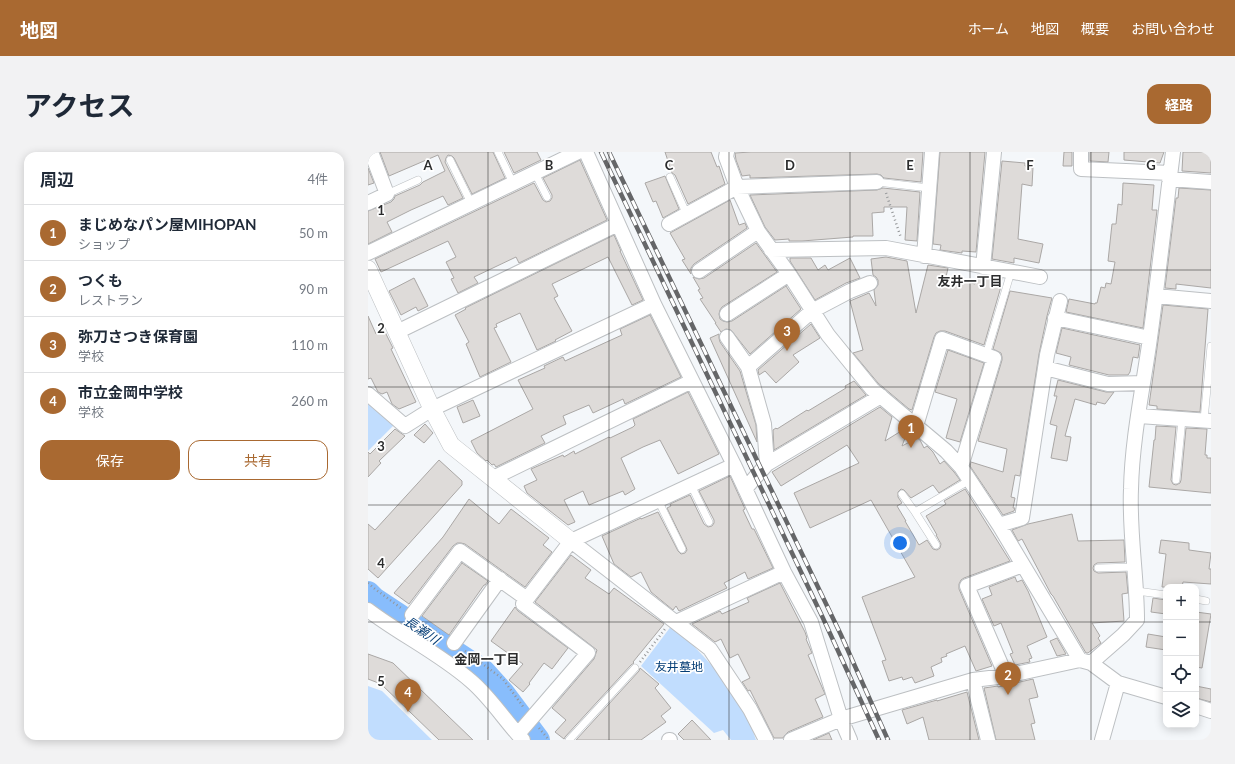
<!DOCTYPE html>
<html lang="ja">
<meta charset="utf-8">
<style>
body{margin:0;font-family:Lato,"Noto Sans JP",sans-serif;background:#f2f2f3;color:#1f2937}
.controls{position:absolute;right:12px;bottom:12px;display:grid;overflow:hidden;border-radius:8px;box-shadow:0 2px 10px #0003}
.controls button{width:36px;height:36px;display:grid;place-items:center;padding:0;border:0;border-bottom:1px solid #e0e1e3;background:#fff;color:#1f2937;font:20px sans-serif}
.you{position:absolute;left:532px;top:391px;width:14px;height:14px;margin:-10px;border:3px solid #fff;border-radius:50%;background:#1a73e8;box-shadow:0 0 0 6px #1a73e833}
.badge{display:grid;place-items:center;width:26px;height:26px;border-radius:50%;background:#a96931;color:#fff;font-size:13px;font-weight:700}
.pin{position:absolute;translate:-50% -33px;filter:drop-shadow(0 1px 2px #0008)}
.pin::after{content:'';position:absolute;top:21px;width:14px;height:12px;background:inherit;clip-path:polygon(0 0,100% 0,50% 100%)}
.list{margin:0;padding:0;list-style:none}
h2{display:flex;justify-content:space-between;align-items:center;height:52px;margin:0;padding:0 16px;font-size:17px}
h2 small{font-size:13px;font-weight:400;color:#747a83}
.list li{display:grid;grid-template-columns:26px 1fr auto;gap:12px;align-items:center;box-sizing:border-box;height:56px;padding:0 16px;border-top:1px solid #e0e1e3}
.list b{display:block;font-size:15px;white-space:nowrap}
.list p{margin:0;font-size:13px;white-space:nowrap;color:#747a83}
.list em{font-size:13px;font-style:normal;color:#747a83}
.actions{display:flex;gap:8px;padding:12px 16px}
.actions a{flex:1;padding:9px 0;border:1px solid #a96931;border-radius:12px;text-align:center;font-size:14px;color:#a96931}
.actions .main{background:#a96931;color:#fff}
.icon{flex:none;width:22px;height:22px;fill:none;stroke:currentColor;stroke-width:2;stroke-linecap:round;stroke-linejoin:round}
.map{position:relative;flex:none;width:843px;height:588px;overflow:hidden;border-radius:12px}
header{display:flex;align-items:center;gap:24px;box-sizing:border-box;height:56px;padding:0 20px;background:#a96931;color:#fff}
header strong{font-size:19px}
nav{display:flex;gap:22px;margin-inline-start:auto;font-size:14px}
.intro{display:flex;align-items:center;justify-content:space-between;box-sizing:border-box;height:96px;padding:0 24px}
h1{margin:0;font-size:28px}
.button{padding:10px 18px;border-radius:12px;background:#a96931;color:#fff;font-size:14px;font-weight:700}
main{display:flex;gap:24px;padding:0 24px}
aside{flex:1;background:#fff;border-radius:12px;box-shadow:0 2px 10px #0003}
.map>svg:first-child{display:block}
</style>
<header>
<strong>地図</strong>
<nav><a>ホーム</a><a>地図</a><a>概要</a><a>お問い合わせ</a></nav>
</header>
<div class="intro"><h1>アクセス</h1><a class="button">経路</a></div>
<main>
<aside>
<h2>周辺<small>4件</small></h2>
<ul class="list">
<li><span class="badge">1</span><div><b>まじめなパン屋MIHOPAN</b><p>ショップ</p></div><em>50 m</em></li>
<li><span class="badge">2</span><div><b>つくも</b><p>レストラン</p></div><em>90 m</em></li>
<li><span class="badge">3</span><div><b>弥刀さつき保育園</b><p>学校</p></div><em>110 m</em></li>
<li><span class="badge">4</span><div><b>市立金岡中学校</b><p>学校</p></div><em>260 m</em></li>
</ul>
<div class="actions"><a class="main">保存</a><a>共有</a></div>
</aside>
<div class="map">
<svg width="843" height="588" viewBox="0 0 843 588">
<rect width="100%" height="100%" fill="#f4f7fa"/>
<path fill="#c1ddfe" d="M0,247L27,272L0,299Z
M304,473C331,499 359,526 377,560C381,569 385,579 388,588H363L355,578L346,581L273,514Z
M0,534L14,539L64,588H0Z"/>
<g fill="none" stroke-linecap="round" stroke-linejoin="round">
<path stroke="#88bdfc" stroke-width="24" d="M0,441L6,447L115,519L134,540L170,588"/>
</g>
<path fill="#dedbd9" stroke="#aaa7a5" d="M12,0H125L137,26L104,42L86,6L84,4L80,3L78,6L77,10L95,46L80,53L75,44L43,58L19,70L24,80L0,92V59L23,50L26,47L27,44L52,33L55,30L77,19L70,3L21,24Z
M136,0H169L173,8L146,21Z
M297,0H343L349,15L351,14L357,32L320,52L307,23L304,21Z
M383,0H555L553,30L516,26L513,23L509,22L382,26V23L374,24L368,8L367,1Z
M572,0H617L608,100L594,99V101L572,98L573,93L565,92Z
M696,0H704V14H695Z
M722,0H741L740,10L722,9Z
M756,0H796L792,11L756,8Z
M815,0H843V21L814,19Z
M212,8L239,68L151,111L148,105L106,125L110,131L90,141L83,127L86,126L78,110L88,105L80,89L13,120L7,107L166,31L175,48L178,50L182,49L184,46V43L175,26Z
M634,9L657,11V14L665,15L664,34L654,32L650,87L675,92L671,111L646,106V111L624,107Z
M0,16L6,31L0,33Z
M297,24L311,57L295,66L288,49L285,50L277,31Z
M755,31L786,33L784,58H789L775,176L698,160L701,147L727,152V151H729L733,135L737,136L738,131L743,132L747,110L740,109L744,72H748L750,52L754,53Z
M515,36L552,40L549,89L537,88L539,55H516V60L504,61L505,84H485V85L434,89H421V87L407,88L397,75L382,43L509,38Z
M811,36L843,38V136L808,132V137L797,136L808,46H810Z
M362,48L371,73L377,71L379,76L326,112L323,116V122L314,108L317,107L302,81Z
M246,83L253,99H252L275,148L264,153L240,105L184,132L190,144L186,146L204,179L187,188L188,189L169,198L152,161L128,172L129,175L126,176L143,210L112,225L98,192L101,190L87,163L98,157L97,156Z
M388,91L409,120L354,155L352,158L351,162L352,167L355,169L359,170L364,169L418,134L433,157L382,202L363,178L358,177L353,180L347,171H348L332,147L335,146L330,138L332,137L325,125L331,127L336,126Z
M518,105L539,109L548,161L560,113L580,116L578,125L607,132L609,123L620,126V124L634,126L632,138L616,193L577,179H572L568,181L566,185L544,258L541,257L510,231L485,201L495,198L482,149L501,141L508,154L506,138L510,133V128L508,125L505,123L503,107Z
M422,106H443L450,118L457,113L460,118L482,106L492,126L478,131L447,148L422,109Z
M46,126L60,154L50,159L48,155L33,163L21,139Z
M642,139L684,146L679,164L671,202L652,324L647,323L643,345L647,346L645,356H647L646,359L635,363L602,314L603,310L635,320L639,297L610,289L634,208V205L633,201L625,197Z
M795,153L840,157L832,260L789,257V254L781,253Z
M282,163L313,225L257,252L255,247L225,261L221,253L195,264L198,272L173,284L177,291L128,315L126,312L124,313L119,308L118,309L109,301L103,289L165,257L150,228L177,216L176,214L195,205L197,209L254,183L252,177Z
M0,164L8,182L16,178L25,196L23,197L48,250L31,257L24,252L19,240L14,242L10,240L3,226L0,227Z
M443,172L452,186L425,203L431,210L408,231L397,219L391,223L390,218Z
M694,176L772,193L770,206L765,205L762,220L760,223H741L701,213L703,205L688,201Z
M351,182V186L352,190L372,219L388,273L389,290L342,186Z
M580,198L616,211L592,290L578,286L589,247L567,240Z
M690,228L738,240H746L737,252L729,250L728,253L707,247L697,284L703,285L699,309L683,306L689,274L682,272L689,244H686Z
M486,229L498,243L406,298L405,278L408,276L409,277L439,258L440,259L478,236L477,234Z
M320,240L351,302L310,322L292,288L275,295L253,306L267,337L257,343L255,339L221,353L215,339L196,348L207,370L200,373L159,341L156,334L169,328L163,317L195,303L196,305L206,299L207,302L241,285L242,286L265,275L267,273L265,267Z
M105,248L112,264L95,271L89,255Z
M512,255L524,265L517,289L538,276L540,278L534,294L549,286L552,288L556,296L559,294L565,300L572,312L576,309L586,320L592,328L571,341L565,333L543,346L536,338L533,337L530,340V345L534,351L529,354L538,369H537L551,393L559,388L565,397L569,398L572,396L573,392L568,383H569L558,364L578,352L576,349L597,337L642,409L596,426L593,428L591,432V437L624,514L608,519L597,494L578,502L579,504L573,506L574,510L563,515L566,524L547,531L544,525L535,528L534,525L521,529L514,509L518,508L494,445L547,425L503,348L442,376L426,341L491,311L479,293L413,334L404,320Z
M57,272L65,281L56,291L46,283Z
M788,274L808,275L803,328L805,332L808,333L812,331L813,328L818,276L839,277L837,303H839V306H843V341L781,335L786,288H787Z
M27,277L37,284L11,309L13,311L0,325V300L2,302Z
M71,308L94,329V333L10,426L0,417V372L7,378Z
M362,324L377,357L375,358L384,377H386L405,416L380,427L377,420L356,431L359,436L311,459L308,454L305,458L283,440L273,420L263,425L246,412L234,384L273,366V367L290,360L310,399L313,402L317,401L319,398L318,395L299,356L303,354L302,352L322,343L336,372L340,375L344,374L346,371V368L331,339Z
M101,347L131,372L143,357L181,386L175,393L184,400L157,435L97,392L93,391H89L85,394L41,452L26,441L75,385Z
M704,362L710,389L756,388L757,410L729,411L726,413L725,416L726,419L730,421L758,420L760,441L754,442L756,469L724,471L732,484L730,486L733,491L720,501H718L715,496L685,444L683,442L654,387L650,389L644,378L660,372Z
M793,388L821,391V398L843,401L841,417H843V432L815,430L814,435H794L798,402L791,401Z
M203,403L223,418L217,426L241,442L246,436L296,472L265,510L266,511L263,513L197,585L196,587L187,580L198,568L184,556L226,507L229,498L167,450Z
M94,411L120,429L117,433H116L81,483L54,464Z
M647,425L649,430L654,428L660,439L679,485L659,494L664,506L661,507L662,510L647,513L642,502L645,501L633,471L626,474L614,447L624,443L621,435Z
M412,431L437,480L439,486L438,487L444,501L440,503L457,542L447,547L455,565L420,580L417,583L415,586H406L382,538L380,539L375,531L374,530L382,526L370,502L362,506L353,487L347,490L324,472L352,459L354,462L381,450L379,446Z
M785,446L798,448V462L783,460Z
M147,455L150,459L200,496L184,517L176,511L161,531L162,532L155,540L141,528L155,512L123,489Z
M828,460L843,462L834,516L828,515Z
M780,482L798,485V498L778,495Z
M689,486L698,502L689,504L682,489Z
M0,502L25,511L105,588H71L13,532L0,527Z
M272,516L291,532L287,536L303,556L293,564L298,570L273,588H208L271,519Z
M665,527L670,545L661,547L667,571L663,572L667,588H628L616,536L630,534V535Z
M828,534L843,537V550L828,546Z
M599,540L611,588H561L555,565L539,572L534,558L569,548V549Z
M324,568L343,588H316L310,582Z
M461,581L464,588H445Z"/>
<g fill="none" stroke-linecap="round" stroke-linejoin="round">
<defs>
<path id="service" d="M130,0L145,31
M82,8L103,51
M167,21L179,45
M302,25L319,63
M509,30L561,36
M19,42L50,28
M618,203L643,120
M836,268L843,194
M808,328L814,267
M323,333L341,370
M534,342L547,360L568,393
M290,348L314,397
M547,360L602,328
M730,416L767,415
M769,439L798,443
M828,447L838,449
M201,588L267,516"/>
<path id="minor" d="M218,0L286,152L366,313L416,420L443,470L473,567L482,588
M359,0L358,5L369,35L390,79L421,122L460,183L504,237L578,299L593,315L631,373L712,508
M713,0V17L802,21
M801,27L843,30
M0,51L19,42L3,0
M301,72L369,35L509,30
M403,98L518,96L672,125
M0,101L210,0
M556,104L564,0
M615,115L626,0
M331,119L390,79
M788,144L843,149
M359,162L421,122
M687,166L782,186
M29,180L250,72
M359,185L380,215L396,272L399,312
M380,215L444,159L482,139L502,131
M677,216L740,232L775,231
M0,242L37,274L64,257L286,152
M771,264L843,269
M548,274L574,187L626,206L593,315
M125,326L324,229
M377,337L399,312L513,244
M631,373L654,366L679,203L692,149
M203,389L342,497L382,557L398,588
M0,458C33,483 71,501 103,529C123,546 137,569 155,588
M44,463L92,399L159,447
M308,470L416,420
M86,491L132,427
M723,511L755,483L769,468C769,424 761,381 763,337C764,289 774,241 781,193C790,129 797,64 805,0
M638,524L599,434L655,413
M605,528L620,588
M828,554L843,559
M150,582L220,501L155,452L203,389L366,313
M301,588H302
M423,588L473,567L605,528L638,524L712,508L723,511L750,531L798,545
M734,588L750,531"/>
<path id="tertiary" d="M0,117L64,257L83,293L203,389"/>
</defs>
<use href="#service" stroke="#bdc0c3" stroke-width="8"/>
<use href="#minor" stroke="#bdc0c3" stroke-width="16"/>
<use href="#tertiary" stroke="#bdc0c3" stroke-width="18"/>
<path stroke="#949698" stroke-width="2.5" stroke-dasharray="1 3" stroke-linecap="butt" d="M518,41L533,86
M0,431L7,437L33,456
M54,470L76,485
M97,499L135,527L156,556
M272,510L297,477
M171,576L181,588"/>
<use href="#service" stroke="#fff" stroke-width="7"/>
<use href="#minor" stroke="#fff" stroke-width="14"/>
<use href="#tertiary" stroke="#fff" stroke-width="17"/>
<defs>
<path id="rail" d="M233,0L454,464L511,588
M241,0L473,483L520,588"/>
</defs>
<use href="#rail" stroke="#656668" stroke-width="4.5"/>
<use href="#rail" stroke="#fff" stroke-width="3" stroke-dasharray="9" stroke-linecap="butt"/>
</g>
<path fill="none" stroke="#2b2c2d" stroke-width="1" stroke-opacity="0.55" d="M120,0V588M241,0V588M361,0V588M482,0V588M602,0V588M723,0V588M0,118H843M0,235H843M0,353H843M0,470H798M828,470H843"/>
<g text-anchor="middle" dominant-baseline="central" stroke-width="3.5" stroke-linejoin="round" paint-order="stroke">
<g font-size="12" fill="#043d75" stroke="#fff">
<text x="311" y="514">友井墓地</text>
</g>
<g font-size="13" font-weight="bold" fill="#2b2c2d" stroke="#fff">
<text x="602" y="129">友井一丁目</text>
<text x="119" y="507">金岡一丁目</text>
</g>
<g font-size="13" font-style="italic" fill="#063e76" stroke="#fff">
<text transform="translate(54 478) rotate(34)">長瀬川</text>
</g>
</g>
<g font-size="13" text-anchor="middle" font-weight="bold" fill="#2b2c2d" stroke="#fff" stroke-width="3.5" stroke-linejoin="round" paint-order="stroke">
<text x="60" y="18">A</text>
<text x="181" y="18">B</text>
<text x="301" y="18">C</text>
<text x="422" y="18">D</text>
<text x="542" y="18">E</text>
<text x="662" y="18">F</text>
<text x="783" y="18">G</text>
<text x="13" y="63">1</text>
<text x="13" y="181">2</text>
<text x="13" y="299">3</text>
<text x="13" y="416">4</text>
<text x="13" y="534">5</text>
</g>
</svg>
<div class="controls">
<button>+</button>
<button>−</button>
<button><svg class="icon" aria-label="locate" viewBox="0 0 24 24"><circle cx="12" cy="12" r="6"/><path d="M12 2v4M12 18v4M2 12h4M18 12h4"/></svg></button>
<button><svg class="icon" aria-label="layers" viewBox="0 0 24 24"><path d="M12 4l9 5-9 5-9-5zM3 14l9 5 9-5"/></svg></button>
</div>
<div class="you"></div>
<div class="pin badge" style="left:543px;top:296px">1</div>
<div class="pin badge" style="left:640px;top:543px">2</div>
<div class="pin badge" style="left:419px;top:199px">3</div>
<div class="pin badge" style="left:40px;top:560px">4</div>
</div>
</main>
